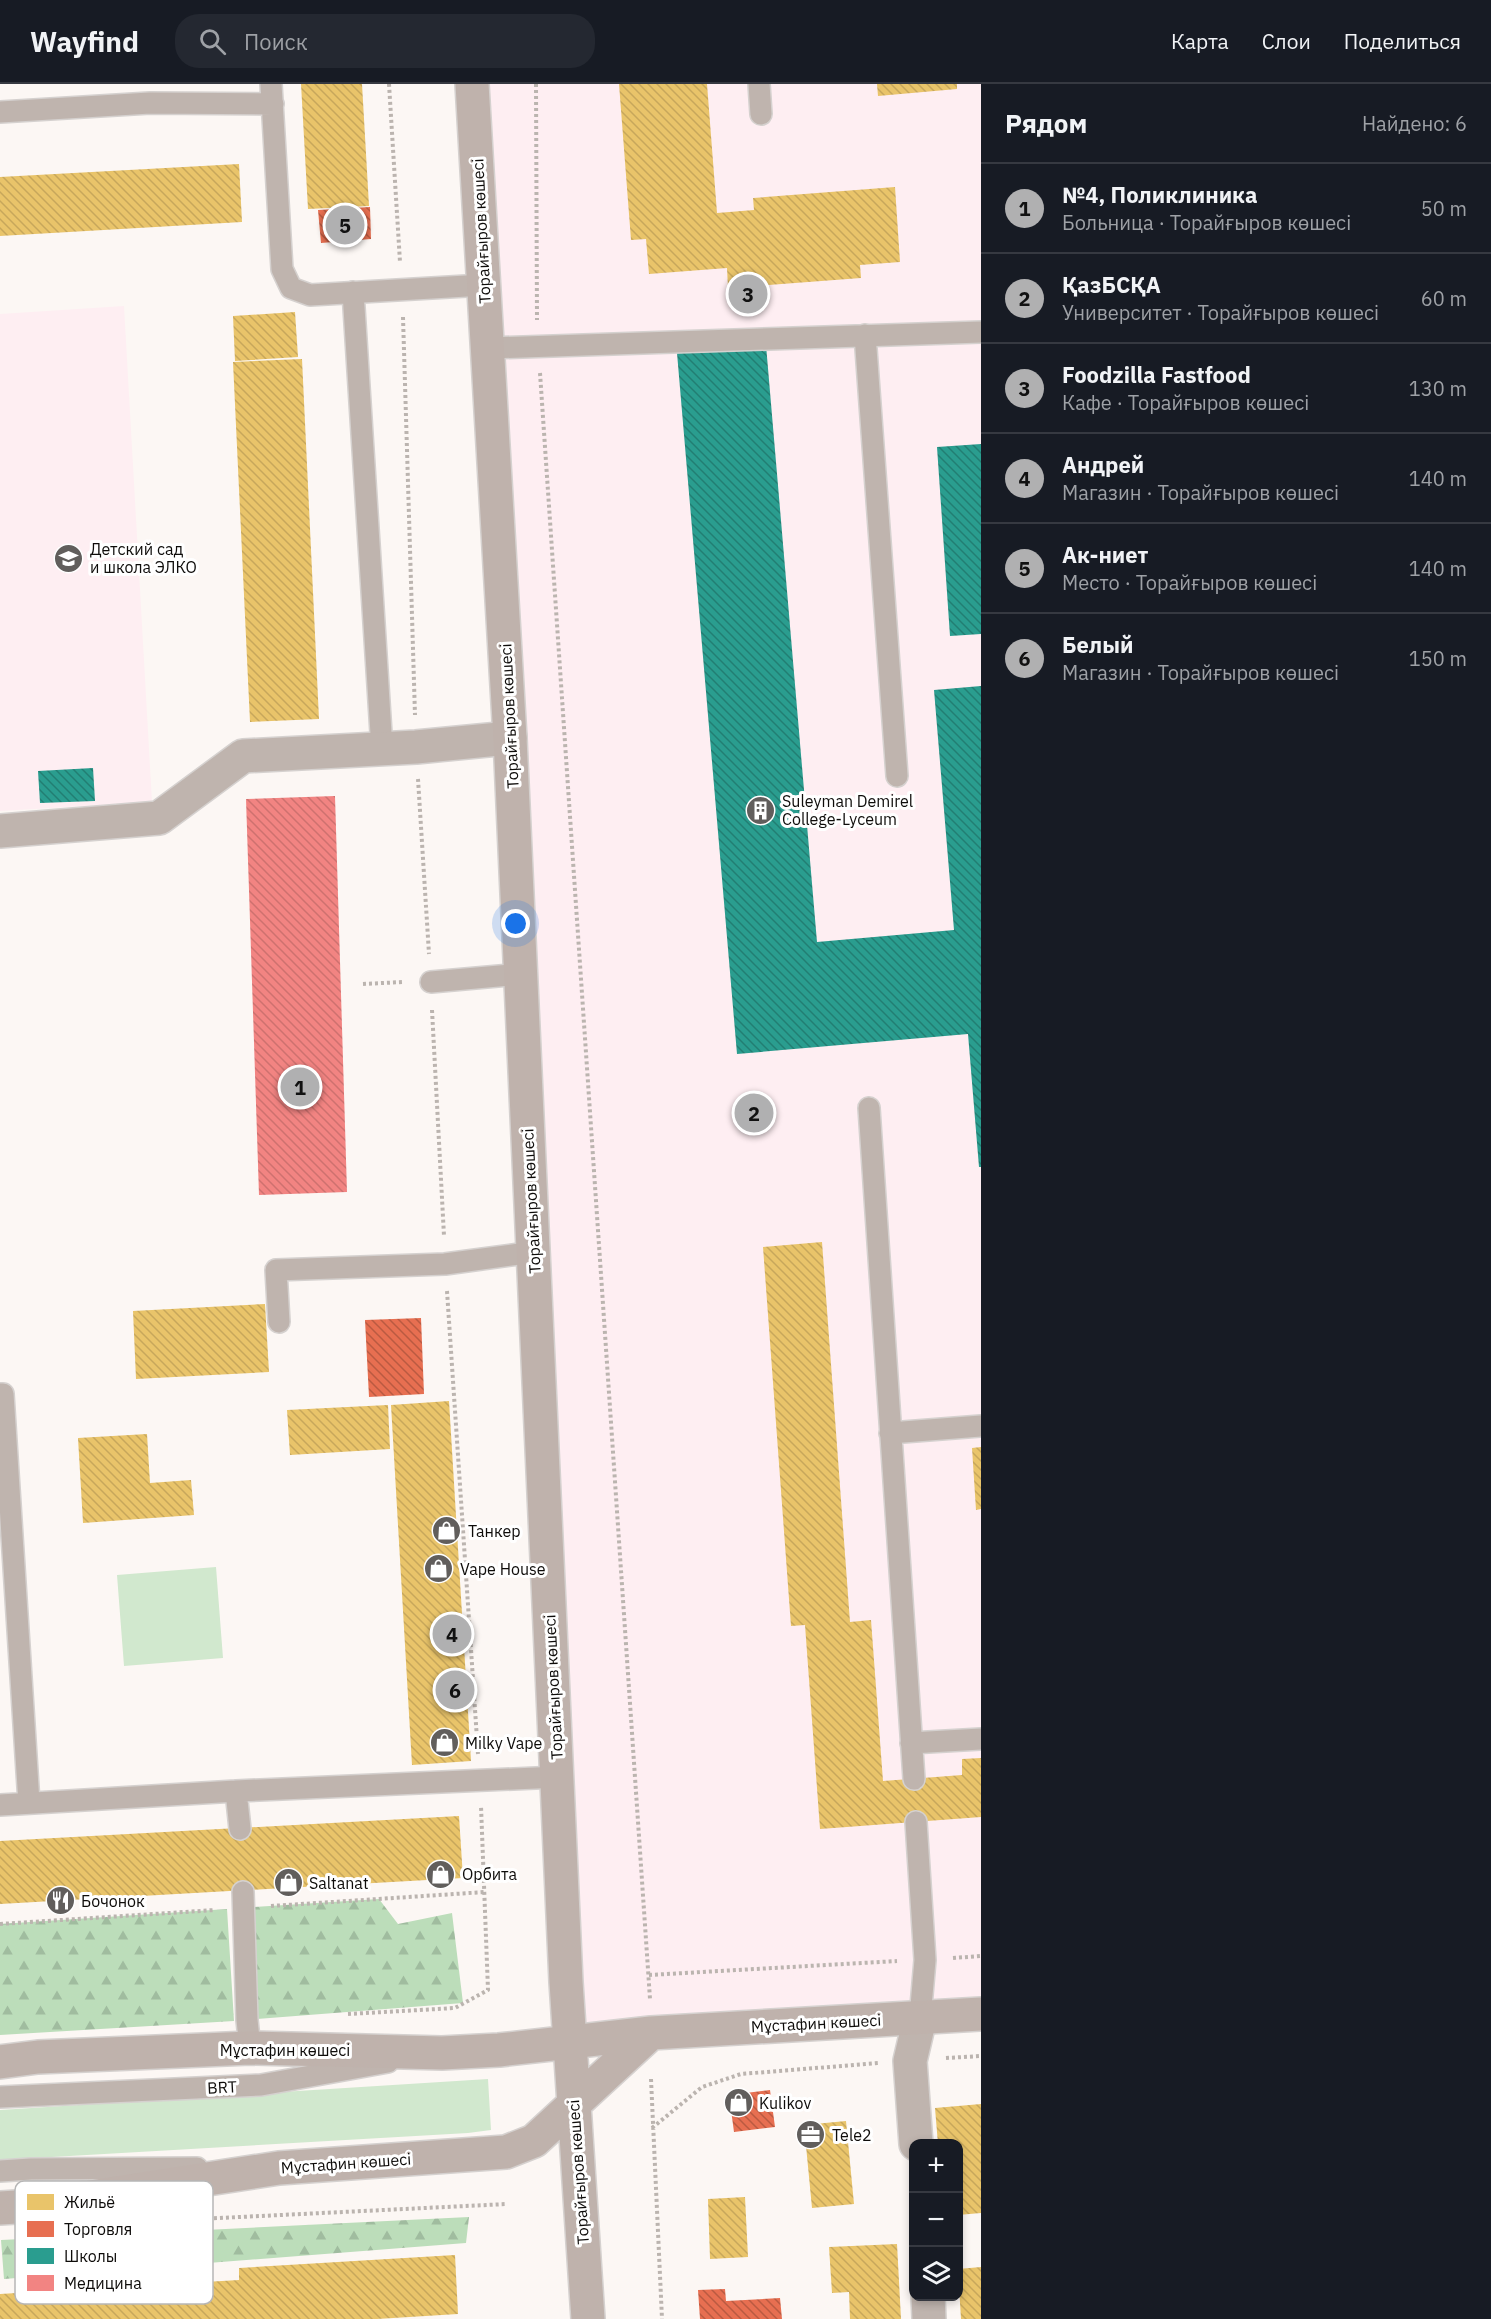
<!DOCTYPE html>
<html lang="ru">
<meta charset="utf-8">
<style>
body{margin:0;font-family:"IBM Plex Sans",sans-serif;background:#242831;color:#f1f3f6}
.controls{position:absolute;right:18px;bottom:18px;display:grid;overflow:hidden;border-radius:12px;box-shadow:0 3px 9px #0003}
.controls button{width:54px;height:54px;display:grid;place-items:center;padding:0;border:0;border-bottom:2px solid #363941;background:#171b24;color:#f1f3f6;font:30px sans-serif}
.you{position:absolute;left:516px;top:840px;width:21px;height:21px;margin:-15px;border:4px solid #fff;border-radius:50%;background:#1a73e8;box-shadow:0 0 0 9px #1a73e833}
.badge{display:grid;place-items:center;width:39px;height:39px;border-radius:50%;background:#b0b0b1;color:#111;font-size:20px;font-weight:700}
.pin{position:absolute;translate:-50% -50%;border:3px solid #fff;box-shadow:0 2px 6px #0006}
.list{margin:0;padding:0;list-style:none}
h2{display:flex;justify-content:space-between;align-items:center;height:78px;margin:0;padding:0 24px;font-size:26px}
h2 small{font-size:20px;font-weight:400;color:#9ea1a6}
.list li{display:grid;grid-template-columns:39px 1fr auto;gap:18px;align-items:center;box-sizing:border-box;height:90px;padding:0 24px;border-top:2px solid #363941}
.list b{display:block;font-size:22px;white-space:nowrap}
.list p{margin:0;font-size:20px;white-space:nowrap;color:#9ea1a6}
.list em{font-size:20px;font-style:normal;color:#9ea1a6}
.icon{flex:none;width:33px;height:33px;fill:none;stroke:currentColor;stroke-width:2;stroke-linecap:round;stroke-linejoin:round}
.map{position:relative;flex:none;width:981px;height:2235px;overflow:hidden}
header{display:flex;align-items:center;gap:36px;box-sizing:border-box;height:84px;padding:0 30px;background:#171b24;border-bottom:2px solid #363941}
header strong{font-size:28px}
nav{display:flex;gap:33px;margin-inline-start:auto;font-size:21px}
.search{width:420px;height:54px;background:#242831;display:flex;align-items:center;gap:15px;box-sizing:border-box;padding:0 21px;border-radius:24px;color:#9ea1a6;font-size:22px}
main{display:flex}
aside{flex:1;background:#171b24}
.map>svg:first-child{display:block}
</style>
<header>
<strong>Wayfind</strong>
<div class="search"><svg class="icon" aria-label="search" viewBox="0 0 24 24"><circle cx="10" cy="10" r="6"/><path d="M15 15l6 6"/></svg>Поиск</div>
<nav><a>Карта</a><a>Слои</a><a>Поделиться</a></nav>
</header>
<main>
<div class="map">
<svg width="981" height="2235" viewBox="0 0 981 2235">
<defs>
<pattern id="forest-firs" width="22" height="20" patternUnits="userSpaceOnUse" patternTransform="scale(1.5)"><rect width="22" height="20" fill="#bcddba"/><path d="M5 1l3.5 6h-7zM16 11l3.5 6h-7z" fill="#a0bc9f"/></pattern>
<pattern id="homes-back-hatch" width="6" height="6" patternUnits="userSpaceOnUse" patternTransform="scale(1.5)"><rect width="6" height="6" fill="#e9c46a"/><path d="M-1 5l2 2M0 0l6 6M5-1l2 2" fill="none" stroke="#c7a75b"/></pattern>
<pattern id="shops-back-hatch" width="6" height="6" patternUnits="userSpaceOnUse" patternTransform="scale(1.5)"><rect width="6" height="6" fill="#e76f51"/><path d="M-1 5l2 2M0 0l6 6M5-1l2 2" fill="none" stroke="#ba5a41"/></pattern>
<pattern id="schools-back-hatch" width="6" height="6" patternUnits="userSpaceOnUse" patternTransform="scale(1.5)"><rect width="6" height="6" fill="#2a9d8f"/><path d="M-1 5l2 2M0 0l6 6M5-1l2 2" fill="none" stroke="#227e73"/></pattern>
<pattern id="health-back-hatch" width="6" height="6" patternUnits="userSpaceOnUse" patternTransform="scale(1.5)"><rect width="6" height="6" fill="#f28482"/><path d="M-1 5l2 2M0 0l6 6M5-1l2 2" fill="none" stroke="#ce716f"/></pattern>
</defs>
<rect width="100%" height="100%" fill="#fcf7f4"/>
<path fill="#feeef2" d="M472,0H981V1930L570,1958Z
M124,222L152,718L0,727V230Z"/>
<path fill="#d1e8ce" d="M216,1483L223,1574L124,1582L117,1491Z
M488,1995L491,2046L468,2049L0,2076V2026Z"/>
<path fill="url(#forest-firs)" d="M379,1815L398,1840L452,1829L463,1919L257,1935L253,1823Z
M227,1825L234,1937L0,1951V1840Z
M469,2133L466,2159L4,2195L1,2156Z"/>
<path fill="url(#homes-back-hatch)" d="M301,0H362L369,122L308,125Z
M619,0H707L717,129L754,126L753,114L895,103L900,178L860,181L861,194L728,204L727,184L649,190L646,155L631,156Z
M877,0H957V5L878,12Z
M239,80L242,138L0,152V93Z
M295,228L298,273L235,277L233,232Z
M302,275L319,635L250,638L233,278Z
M822,1158L850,1538L871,1536L883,1697L962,1691V1675L981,1674V1733L820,1745L805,1541L791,1542L763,1163Z
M265,1220L269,1288L136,1295L133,1227Z
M449,1317L471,1677L412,1681L391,1321Z
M388,1321L390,1365L290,1371L287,1326Z
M147,1350L150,1399L191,1396L194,1431L83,1439L78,1354Z
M981,1363V1425L976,1426L972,1364Z
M459,1732L463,1794L0,1820V1757Z
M981,2020V2129L958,2131V2060H938L935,2024Z
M846,2037L854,2120L812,2124L804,2041Z
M745,2113L748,2173L710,2175L708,2115Z
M897,2160L901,2235H850L849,2208L832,2209L829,2163Z
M455,2171L458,2230L377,2235H0V2210L239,2196V2184Z
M981,2183V2235H961L958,2185Z"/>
<path fill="url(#shops-back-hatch)" d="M370,123L371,155L321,159L318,126Z
M421,1234L424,1310L369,1313L365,1236Z
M770,2006L775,2043L734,2048L729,2011Z
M725,2205L726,2217L780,2214L782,2235H700L698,2206Z"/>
<path fill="url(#schools-back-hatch)" d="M766,261L817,858L954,846L934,606L981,602V1083H979L968,950L737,970L677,269Z
M981,360V550L950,552L937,363Z
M93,684L95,717L40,719L38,687Z"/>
<path fill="url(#health-back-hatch)" d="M335,712L347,1108L259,1111L246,715Z"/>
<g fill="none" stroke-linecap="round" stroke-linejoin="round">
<defs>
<path id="lane" d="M271,0L282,185L291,204L310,211L484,201
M759,0L761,30
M0,28L150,19L273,20
M353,208L382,665
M865,251L897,692
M489,264L981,248
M431,898L521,890
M869,1024L914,1695
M279,1238L276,1186L445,1180L534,1168
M0,1310H3L29,1719
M890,1349L981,1342
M911,1659L981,1655
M236,1707L240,1745
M0,1721L236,1707L558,1693
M916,1738L925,1876L920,1934
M243,1808L247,1936L250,1964
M0,2013L261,2001L388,1978
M0,2087L31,2085L197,2084"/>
<path id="street" d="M0,747L159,734L243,672L416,663L510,654
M916,2060L910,1977L920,1934
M928,2212L929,2235"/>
<path id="secondary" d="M472,0L510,654L566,1898L588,2235
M0,1978L38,1973L250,1964L442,1969L499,1966L651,1949L981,1930
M0,2124L32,2122L279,2084L506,2068L534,2057L651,1949"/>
</defs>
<use href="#lane" stroke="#d5d1cf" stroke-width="24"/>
<use href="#street" stroke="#d5d1cf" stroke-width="36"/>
<use href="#secondary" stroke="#d5d1cf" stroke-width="36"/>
<path stroke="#bbb4af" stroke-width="4" stroke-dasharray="3 3" stroke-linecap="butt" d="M389,0L400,178
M536,0L537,236
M403,233L415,631
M540,289L650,1915
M418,695L429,870
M363,900L403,898
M432,926L444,1152
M447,1207L478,1670
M271,1822L485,1808
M0,1840L215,1826
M953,1874L981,1872
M649,1891L897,1877
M348,1930L455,1924L488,1906L481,1722
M946,1974L981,1972
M651,1995L662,2235
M652,2044L702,2003L741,1990L879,1979
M178,2136L507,2120"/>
<use href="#lane" stroke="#bfb4ae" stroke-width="21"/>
<use href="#street" stroke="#bfb4ae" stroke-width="33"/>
<use href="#secondary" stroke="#bfb2ac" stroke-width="33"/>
</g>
<defs>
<symbol id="school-disc" viewBox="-11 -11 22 22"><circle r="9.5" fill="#615e5c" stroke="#fff"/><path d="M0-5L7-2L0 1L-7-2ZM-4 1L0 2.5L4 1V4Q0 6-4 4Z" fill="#fff"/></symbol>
<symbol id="building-disc" viewBox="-11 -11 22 22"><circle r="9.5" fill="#615e5c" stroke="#fff"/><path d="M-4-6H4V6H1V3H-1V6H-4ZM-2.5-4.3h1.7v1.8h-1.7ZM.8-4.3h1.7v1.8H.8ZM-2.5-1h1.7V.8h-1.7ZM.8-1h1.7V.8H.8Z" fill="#fff"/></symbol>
<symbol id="shop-disc" viewBox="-11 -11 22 22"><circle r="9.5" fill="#615e5c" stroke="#fff"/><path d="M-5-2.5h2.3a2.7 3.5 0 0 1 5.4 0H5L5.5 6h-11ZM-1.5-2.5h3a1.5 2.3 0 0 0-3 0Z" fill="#fff"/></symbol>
<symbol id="restaurant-disc" viewBox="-11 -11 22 22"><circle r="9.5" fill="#615e5c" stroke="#fff"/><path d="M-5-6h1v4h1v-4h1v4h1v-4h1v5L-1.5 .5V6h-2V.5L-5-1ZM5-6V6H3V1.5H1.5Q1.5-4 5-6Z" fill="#fff"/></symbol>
<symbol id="office-disc" viewBox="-11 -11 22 22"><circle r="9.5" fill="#615e5c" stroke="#fff"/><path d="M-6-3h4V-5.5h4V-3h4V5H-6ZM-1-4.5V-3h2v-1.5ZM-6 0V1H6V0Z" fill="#fff"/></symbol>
</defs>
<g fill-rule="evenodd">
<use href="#school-disc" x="52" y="458" width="33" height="33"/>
<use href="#building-disc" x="744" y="710" width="33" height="33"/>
<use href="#shop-disc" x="430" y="1430" width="33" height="33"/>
<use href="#shop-disc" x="422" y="1468" width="33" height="33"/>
<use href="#shop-disc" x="428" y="1642" width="33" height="33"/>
<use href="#shop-disc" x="424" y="1774" width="33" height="33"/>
<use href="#shop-disc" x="272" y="1782" width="33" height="33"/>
<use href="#restaurant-disc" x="44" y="1800" width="33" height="33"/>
<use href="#shop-disc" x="722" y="2002" width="33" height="33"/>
<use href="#office-disc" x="794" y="2034" width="33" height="33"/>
</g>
<g text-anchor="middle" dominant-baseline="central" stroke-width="6" stroke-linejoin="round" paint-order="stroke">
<g font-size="16" fill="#0e0c0a" stroke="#fff">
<text transform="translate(481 147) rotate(-93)">Торайғыров көшесі</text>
<text transform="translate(509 632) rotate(-93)">Торайғыров көшесі</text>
<text transform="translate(531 1117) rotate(-93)">Торайғыров көшесі</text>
<text transform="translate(553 1603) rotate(-93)">Торайғыров көшесі</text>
<text transform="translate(816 1939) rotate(-3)">Мұстафин көшесі</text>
<text x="285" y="1966">Мұcтафин көшесі</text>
<text transform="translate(222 2003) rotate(-3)">BRT</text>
<text transform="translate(346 2079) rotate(-4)">Мұстафин көшесі</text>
<text transform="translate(578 2088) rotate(-94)">Торайғыров көшесі</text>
</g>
<g font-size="16" fill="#0e0c0a" stroke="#fff" text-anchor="start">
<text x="90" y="465">Детский сад<tspan x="90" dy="18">и школа ЭЛКО</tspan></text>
<text x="782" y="717">Suleyman Demirel<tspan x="782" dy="18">College-Lyceum</tspan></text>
<text x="468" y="1447">Танкер</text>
<text x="460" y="1485">Vape House</text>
<text x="465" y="1659">Milky Vape</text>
<text x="462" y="1790">Орбита</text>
<text x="309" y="1799">Saltanat</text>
<text x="81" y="1817">Бочонок</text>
<text x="759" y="2019">Kulikov</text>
<text x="832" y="2051">Tele2</text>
</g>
</g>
<rect x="15" y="2097" width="198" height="123" rx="9" fill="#fff" stroke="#b7b6b6" stroke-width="1.5"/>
<rect x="27" y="2110" width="27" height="16" fill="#e9c46a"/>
<rect x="27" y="2137" width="27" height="16" fill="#e76f51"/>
<rect x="27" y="2164" width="27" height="16" fill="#2a9d8f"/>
<rect x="27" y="2191" width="27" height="16" fill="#f28482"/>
<g font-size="16" fill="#0e0c0a">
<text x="64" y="2124">Жильё</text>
<text x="64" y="2151">Торговля</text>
<text x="64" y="2178">Школы</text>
<text x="64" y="2205">Медицина</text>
</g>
</svg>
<div class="controls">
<button>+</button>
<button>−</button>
<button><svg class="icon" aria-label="layers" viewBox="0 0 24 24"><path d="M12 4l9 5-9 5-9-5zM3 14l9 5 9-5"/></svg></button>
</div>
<div class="you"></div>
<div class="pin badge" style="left:300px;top:1003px">1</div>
<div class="pin badge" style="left:754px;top:1029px">2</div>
<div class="pin badge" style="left:748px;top:210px">3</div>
<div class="pin badge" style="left:452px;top:1550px">4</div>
<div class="pin badge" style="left:345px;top:141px">5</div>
<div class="pin badge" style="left:455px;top:1606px">6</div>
</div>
<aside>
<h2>Рядом<small>Найдено: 6</small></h2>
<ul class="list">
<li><span class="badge">1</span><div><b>№4, Поликлиника</b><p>Больница · Торайғыров көшесі</p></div><em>50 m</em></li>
<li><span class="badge">2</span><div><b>ҚазБСҚА</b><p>Университет · Торайғыров көшесі</p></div><em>60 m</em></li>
<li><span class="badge">3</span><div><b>Foodzilla Fastfood</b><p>Кафе · Торайғыров көшесі</p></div><em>130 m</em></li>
<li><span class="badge">4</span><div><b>Андрей</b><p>Магазин · Торайғыров көшесі</p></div><em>140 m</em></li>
<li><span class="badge">5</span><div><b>Ак-ниет</b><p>Место · Торайғыров көшесі</p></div><em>140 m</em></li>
<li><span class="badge">6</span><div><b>Белый</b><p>Магазин · Торайғыров көшесі</p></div><em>150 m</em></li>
</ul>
</aside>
</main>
